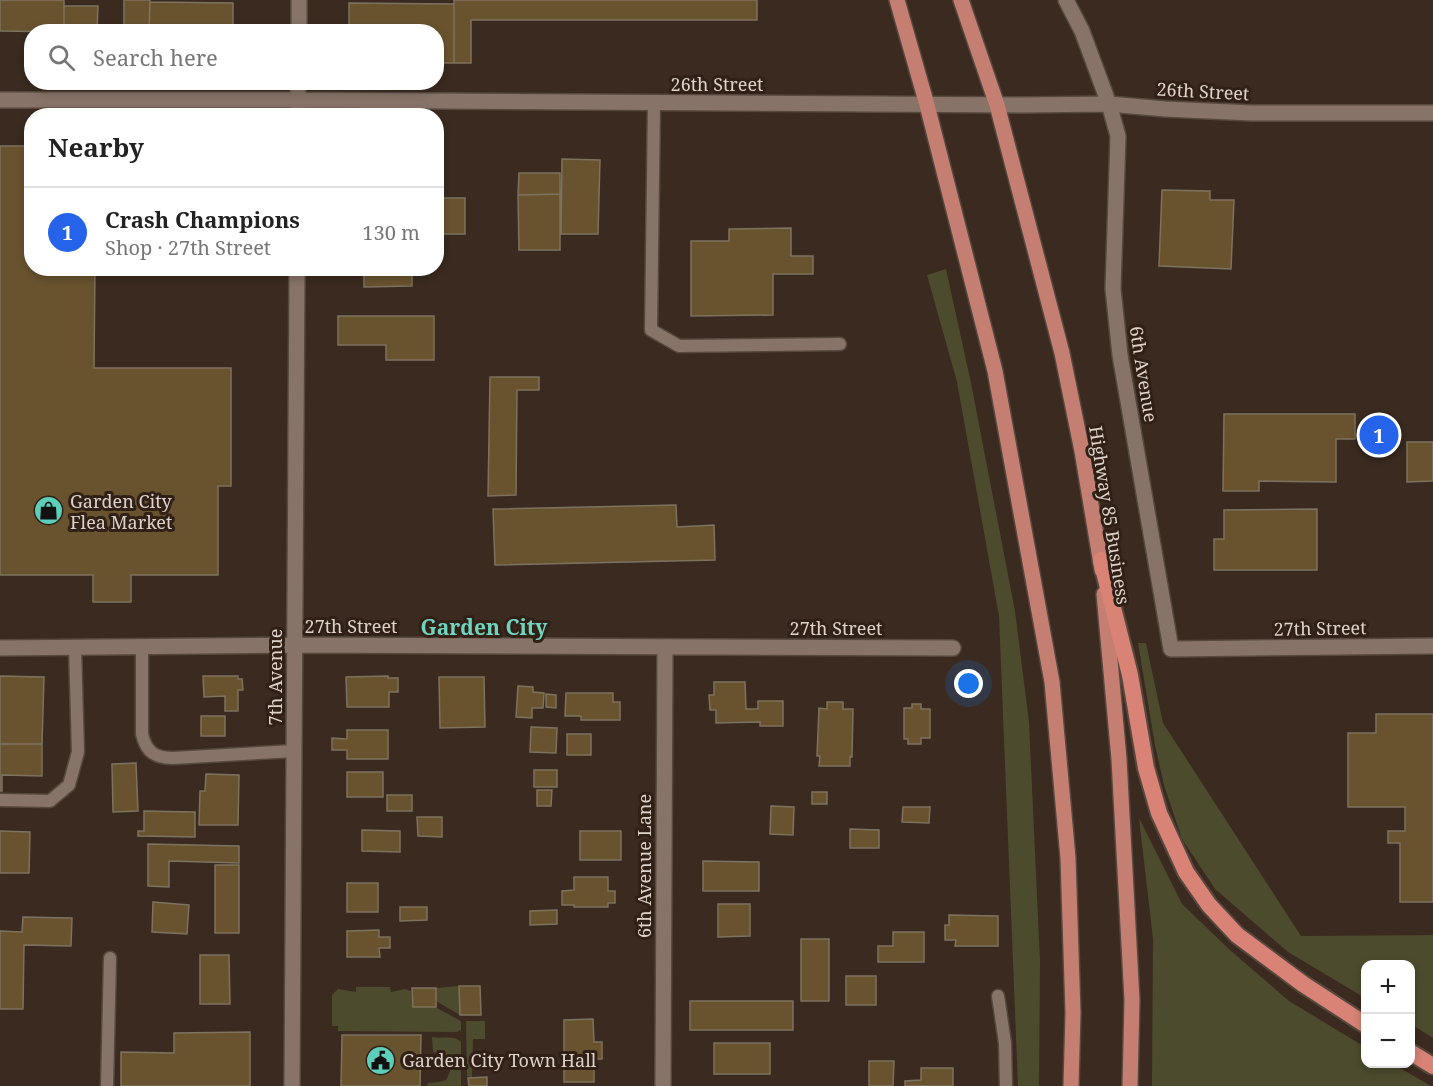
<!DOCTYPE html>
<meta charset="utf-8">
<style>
body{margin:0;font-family:"Noto Serif",serif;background:#f2f2f2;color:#222}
.controls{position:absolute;right:18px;bottom:18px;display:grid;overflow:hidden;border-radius:12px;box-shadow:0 3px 9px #0003}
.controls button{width:54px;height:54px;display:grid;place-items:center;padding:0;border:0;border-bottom:2px solid #e0e0e0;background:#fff;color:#222;font:30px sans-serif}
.you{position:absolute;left:969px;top:684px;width:21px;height:21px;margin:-15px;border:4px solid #fff;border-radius:50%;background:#1a73e8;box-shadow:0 0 0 9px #1a73e833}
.badge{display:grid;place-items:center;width:39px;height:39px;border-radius:50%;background:#2563eb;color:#fff;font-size:20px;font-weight:700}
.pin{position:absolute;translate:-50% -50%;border:3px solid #fff;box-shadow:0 2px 6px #0006}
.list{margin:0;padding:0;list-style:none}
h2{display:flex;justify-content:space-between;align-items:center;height:78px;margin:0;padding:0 24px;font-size:26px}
h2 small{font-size:20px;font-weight:400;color:#767676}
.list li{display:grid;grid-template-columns:39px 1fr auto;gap:18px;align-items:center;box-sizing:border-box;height:90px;padding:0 24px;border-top:2px solid #e0e0e0}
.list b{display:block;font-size:22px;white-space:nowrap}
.list p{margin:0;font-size:20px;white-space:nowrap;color:#767676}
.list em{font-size:20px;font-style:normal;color:#767676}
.icon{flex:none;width:33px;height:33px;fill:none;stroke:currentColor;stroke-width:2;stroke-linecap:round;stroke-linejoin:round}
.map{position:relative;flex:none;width:1433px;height:1086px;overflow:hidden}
.search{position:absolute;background:#fff;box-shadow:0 3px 9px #0003;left:24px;top:24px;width:420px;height:66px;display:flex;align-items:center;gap:15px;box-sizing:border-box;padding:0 21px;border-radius:24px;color:#767676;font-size:22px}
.panel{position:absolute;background:#fff;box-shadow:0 3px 9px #0003;left:24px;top:108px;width:420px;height:168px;border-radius:24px}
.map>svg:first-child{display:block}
</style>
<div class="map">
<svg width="1433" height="1086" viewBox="0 0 1433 1086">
<rect width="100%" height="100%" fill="#3a2a1f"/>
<path fill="#4d4b2d" d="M946,269L971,383L1015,611L1029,722L1040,961L1039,1086H1018L999,616L957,382L927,275Z
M1138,643H1146L1163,723L1301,936L1433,935V1038L1411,1024L1410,964H1366L1365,998L1288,952L1215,889L1182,839L1164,785L1155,745Z
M1139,818L1182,904L1231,951L1289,1001L1365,1047L1366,1064H1393L1431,1086H1152L1153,939Z
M459,986L460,1015L436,1001V988Z
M356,987H390L391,992L405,989L411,991L413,1007H435L461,1021V1030L457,1032L338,1031V1026H332V995L338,989L356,992Z
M466,1021H485V1039H473L472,1078L467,1076Z
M432,1037C442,1039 454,1035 461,1042V1086H427L428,1083L439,1082L446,1080C451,1072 453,1062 446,1055L433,1052Z"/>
<path fill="#69532f" stroke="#7d725f" stroke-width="1.5" d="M0,0H64V32L0,31Z
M124,0H150L149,32H124Z
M454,0H757V20H471V63H454Z
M150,2L233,3V32H149Z
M349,3L454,4V63H436V32H349Z
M64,6H98L97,32H64Z
M0,146H32V268H95L94,368H231V486H218V575H131V602H93V575H0Z
M562,159L600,160L598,234H561Z
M519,173H560V194L518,195Z
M1162,190L1210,191V200H1234L1231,269L1159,266Z
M560,194V250H519L518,195Z
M436,198H465V234H436Z
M791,228V256H813V274H773V315L691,316V241H729V229Z
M364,268H412V286L364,287Z
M338,316H434V360H386V345H338Z
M490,377H539V390H517L516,495L488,496Z
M1224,414H1355V439H1336V482L1259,481V491H1223Z
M1407,442H1433V481L1407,482Z
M676,505L677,527L714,525L715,560L495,565L493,509Z
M1317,509V570H1214V539H1224V510Z
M0,676L44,677L42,744H0Z
M203,676H238V679H242L243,690H238V711H225V696L204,697Z
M388,676V678H398V692H389V707H347L346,677Z
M439,677H484L485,727L440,728Z
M714,682H745L746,709H758V701H783V726H760V722L716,723V710H710L709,695H714Z
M518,686L533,687V692L544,693L543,708H532V718L516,717Z
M566,693H613V702H620V720H581V716H565Z
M546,694L556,695V708L546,707Z
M827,702H843V709H853L852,757H850V766H819L820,756H817L819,708L827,709Z
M912,704H921V709H930V738H921V744H908V739H904V708H912Z
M1376,714H1433V902H1400V843H1388V831H1405V807H1348V733H1376Z
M201,716H225V736H201Z
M531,727L557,728L556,753L530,752Z
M347,730H388V759H347V750H332V738L347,739Z
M567,734H591V755H567Z
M0,744H42V776L2,775V791H0Z
M136,763L138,811L113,812L112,764Z
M534,770H557V787H534Z
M347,772H383V797H347Z
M206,774L239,775L238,825H199L200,791H205Z
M537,790H552L551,806H537Z
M812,792H827V804H812Z
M387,795H412V811H387Z
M771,806L794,807L793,835L770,834Z
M903,807H930L929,823L902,822Z
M144,811L195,812V837L138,836V831H144Z
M417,817H442V837L418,836Z
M850,829L879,830V848H850Z
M362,830L400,831V852L362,851Z
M0,831L30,832L29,873H0Z
M580,831H621V860H580Z
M148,844L239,846V863L169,861V887L148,886Z
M703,861L759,862V891H703Z
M215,865H239V933H215Z
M574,877H608V891H615V903H608V907H574V905H562V891L574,890Z
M347,883H378V912H347Z
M153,902L189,905L187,934L152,932Z
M718,904H750V936L718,937Z
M400,907H427V920L400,921Z
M557,910V924L530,925V911Z
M949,915L998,916V946H955L956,940H945V925H949Z
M23,917L72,918L71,946L24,945L23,1009H0V931L22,932Z
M379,930V937H390V948H379L380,957H347V931Z
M893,932H924V962H878V946H893Z
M801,939H829V1001H801Z
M200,955H229L230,1004H200Z
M846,976H876V1005H846Z
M459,986H480L481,1015H460Z
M412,988H436V1007H413Z
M690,1001H793V1030H690Z
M593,1019L594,1042H602V1059H594V1082H564V1020Z
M250,1032V1086H121V1052L174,1053V1033Z
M342,1035H421L420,1086H341Z
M714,1043H770V1074H714Z
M869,1061H894L893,1086H869Z
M921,1068H953V1086H905V1081L921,1080Z
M487,1077V1086H469L468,1078Z"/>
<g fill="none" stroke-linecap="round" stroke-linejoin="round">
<defs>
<path id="service" d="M654,103L651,330L679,346L840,344
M142,647V734C146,752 155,758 173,758L294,751
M0,800L50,801L69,785L78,752L75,648
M998,996L1005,1043L1006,1086
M107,1086L110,958"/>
<path id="minor" d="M1066,0L1082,31L1109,104L1118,136L1113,289L1120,355L1171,649L1433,646
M299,32V0
M0,100H298L1022,105L1109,104L1165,109L1252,113H1433
M298,116V82
M0,648L295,645L953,648
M292,1086L297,268
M663,1086L665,647"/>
<path id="primary" d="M897,0L927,105L995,371L1052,682L1068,858L1073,1013L1071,1086
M961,0L997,105L1062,353L1082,451L1102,570
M1104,594L1119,759L1132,1000L1130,1086"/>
<path id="trunk" d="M1101,560L1130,675L1146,768L1159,813L1186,872L1209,905L1237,935L1303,984L1366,1025
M1410,1052L1433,1066"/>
</defs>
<use href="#service" stroke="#56483f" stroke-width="15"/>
<use href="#minor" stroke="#56483f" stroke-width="18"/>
<use href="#primary" stroke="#56483f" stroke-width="18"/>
<use href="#trunk" stroke="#56483f" stroke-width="20"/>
<use href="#service" stroke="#877367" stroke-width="12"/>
<use href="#minor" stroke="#877367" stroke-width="15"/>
<use href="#primary" stroke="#c47f72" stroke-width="15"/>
<use href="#trunk" stroke="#d88376" stroke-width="16"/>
</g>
<defs>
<symbol id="shop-disc" viewBox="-11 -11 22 22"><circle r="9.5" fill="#5cceba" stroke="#302016"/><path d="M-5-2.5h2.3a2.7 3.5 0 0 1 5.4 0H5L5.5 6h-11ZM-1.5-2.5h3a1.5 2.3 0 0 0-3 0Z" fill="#111"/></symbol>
<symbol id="civic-disc" viewBox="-11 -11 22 22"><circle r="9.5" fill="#5cceba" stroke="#302016"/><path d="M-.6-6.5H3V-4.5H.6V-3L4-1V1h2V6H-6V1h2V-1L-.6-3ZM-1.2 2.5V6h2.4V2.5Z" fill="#111"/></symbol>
</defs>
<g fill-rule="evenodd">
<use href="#shop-disc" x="32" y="494" width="33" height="33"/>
<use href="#civic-disc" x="364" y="1044" width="33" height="33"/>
</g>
<g text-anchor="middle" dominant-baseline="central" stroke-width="6" stroke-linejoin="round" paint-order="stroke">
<g font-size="18" fill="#ded3cc" stroke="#302016">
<text x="717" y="84">26th Street</text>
<text transform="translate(1203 91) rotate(3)">26th Street</text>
<text transform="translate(1144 374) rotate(81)">6th Avenue</text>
<text transform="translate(1110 515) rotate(81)">Highway 85 Business</text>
<text x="351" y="626">27th Street</text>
<text x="836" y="628">27th Street</text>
<text transform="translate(1320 628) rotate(-1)">27th Street</text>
<text transform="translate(275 677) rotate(-90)">7th Avenue</text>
<text transform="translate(644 866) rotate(-90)">6th Avenue Lane</text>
</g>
<g font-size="18" fill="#ded3cc" stroke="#302016" text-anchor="start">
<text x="70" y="501">Garden City<tspan x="70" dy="21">Flea Market</tspan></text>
<text x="402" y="1060">Garden City Town Hall</text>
</g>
<g font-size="21" font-weight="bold" fill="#6fd5c1" stroke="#302016">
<text x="484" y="627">Garden City</text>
</g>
</g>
</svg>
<div class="controls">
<button>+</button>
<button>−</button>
</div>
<div class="you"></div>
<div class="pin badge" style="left:1379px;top:435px">1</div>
<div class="search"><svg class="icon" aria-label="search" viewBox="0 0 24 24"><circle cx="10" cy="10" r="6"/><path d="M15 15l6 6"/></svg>Search here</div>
<section class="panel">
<h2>Nearby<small></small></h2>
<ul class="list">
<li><span class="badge">1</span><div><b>Crash Champions</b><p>Shop · 27th Street</p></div><em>130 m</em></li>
</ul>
</section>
</div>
